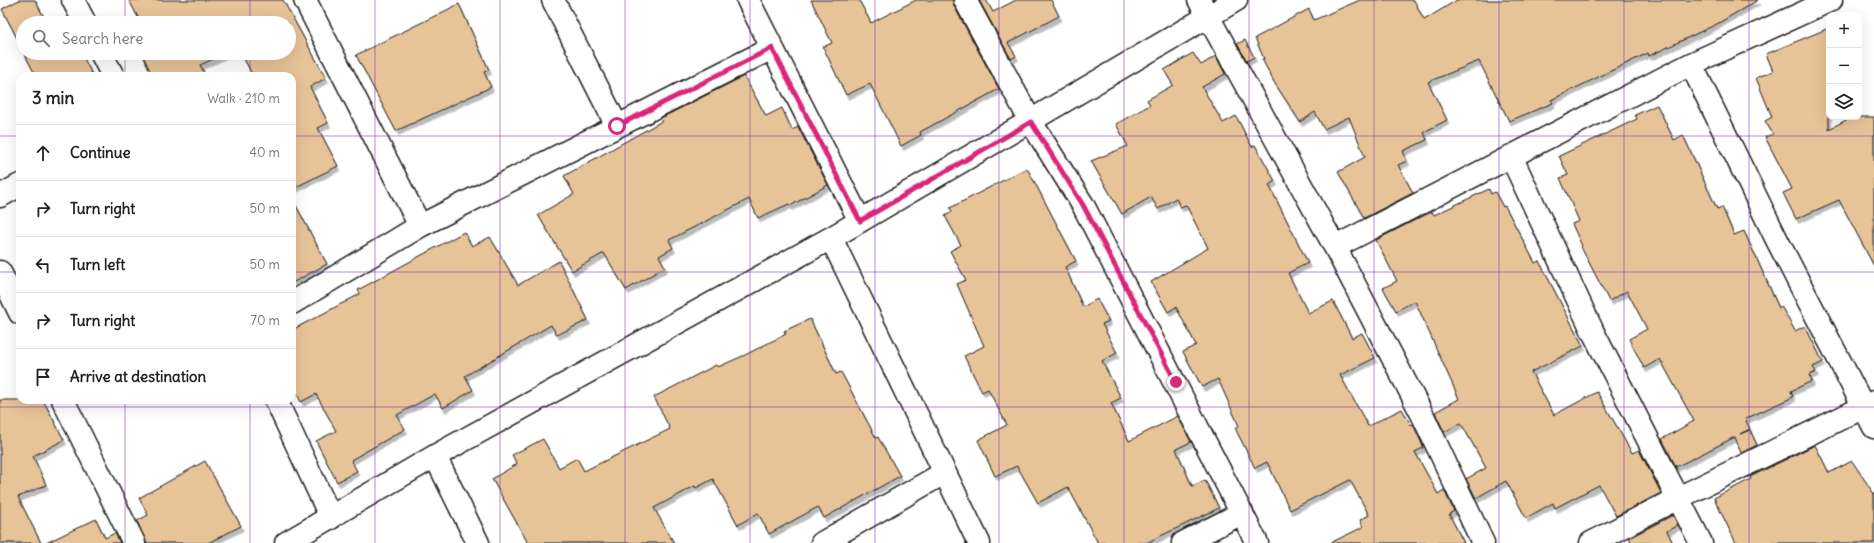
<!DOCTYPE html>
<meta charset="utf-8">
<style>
body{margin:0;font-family:Delius,sans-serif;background:#f2f2f2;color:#222}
.controls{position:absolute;right:12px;top:12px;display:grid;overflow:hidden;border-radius:8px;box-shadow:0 4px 16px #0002}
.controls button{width:36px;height:36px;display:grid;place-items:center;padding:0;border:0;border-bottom:1px solid #e0e0e0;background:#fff;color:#222;font:20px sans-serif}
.stop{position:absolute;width:12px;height:12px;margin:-9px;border:3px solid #db2777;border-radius:50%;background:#fff}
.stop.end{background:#db2777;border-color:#fff;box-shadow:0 1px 4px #0008}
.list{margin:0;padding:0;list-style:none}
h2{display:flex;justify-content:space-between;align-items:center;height:52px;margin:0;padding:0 16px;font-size:17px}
h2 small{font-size:13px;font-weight:400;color:#767676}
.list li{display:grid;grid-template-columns:26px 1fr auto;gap:12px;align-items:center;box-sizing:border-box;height:56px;padding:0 16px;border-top:1px solid #e0e0e0}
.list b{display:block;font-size:15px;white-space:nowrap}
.list em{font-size:13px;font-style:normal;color:#767676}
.icon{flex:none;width:22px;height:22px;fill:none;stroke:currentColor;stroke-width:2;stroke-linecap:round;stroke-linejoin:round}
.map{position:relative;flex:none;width:1874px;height:543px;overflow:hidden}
.search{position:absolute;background:#fff;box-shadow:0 4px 16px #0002;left:16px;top:16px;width:280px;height:44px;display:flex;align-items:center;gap:10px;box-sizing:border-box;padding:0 14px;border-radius:22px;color:#767676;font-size:15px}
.panel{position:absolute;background:#fff;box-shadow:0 4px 16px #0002;left:16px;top:72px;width:280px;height:332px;border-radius:12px}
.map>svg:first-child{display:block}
</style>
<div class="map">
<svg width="1874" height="543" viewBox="0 0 1874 543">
<defs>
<filter id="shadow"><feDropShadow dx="2.5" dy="4.5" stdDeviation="0" flood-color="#0004"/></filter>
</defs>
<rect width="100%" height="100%" fill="#fff"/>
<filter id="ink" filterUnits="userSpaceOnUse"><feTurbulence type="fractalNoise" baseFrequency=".025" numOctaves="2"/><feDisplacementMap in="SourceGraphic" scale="8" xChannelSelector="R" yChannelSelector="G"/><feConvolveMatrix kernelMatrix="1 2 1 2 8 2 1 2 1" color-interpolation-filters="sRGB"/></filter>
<g filter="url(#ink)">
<path fill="#e7c398" stroke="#1c1c1c" filter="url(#shadow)" d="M19,0H35L47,23H23V50L2,9Z
M129,0H283L326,78L310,87L328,123L318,128L338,166L292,189V76H253L241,53H289V23H141Z
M811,0H859L871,23L916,0H953L954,6L999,89L920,132L921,135L901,146L870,84L846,95L823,47L832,43Z
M979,0H986L993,12L1016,0H1051L1059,16L1008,43L1016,56L1011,59Z
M1360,0H1414L1424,20L1457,0H1758L1717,24L1649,56L1648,53L1551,100L1553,103L1509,121L1479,61L1428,82L1447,120L1424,132L1427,140L1403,151L1407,161L1398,165L1413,193L1364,218L1338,172L1365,157L1349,117L1324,129L1315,112L1300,122L1274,82L1262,59H1264L1255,38L1309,9L1314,20Z
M459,4L489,70L484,72L491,87L396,131L356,55Z
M1829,28V129L1852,117H1874V266L1839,200L1796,219L1783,193L1792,189L1765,137L1773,134L1765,121L1772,117L1756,78L1773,71L1766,54Z
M1245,40L1254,57L1247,61L1237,44Z
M24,53H81L93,76H36Z
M142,53H226L200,65L206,76H152Z
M1193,53L1201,65L1216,56L1225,74L1202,87L1223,123L1236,116L1252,147L1255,145L1275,181L1269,185L1308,263L1288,273L1308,313L1333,301L1352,338L1362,333L1375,358L1340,375L1368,426L1402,409L1411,425L1413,424L1422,444L1423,448L1415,452L1438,494L1444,490L1454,511L1449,514L1464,543H1330L1363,527L1360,520L1369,515L1350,480L1290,510L1267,462L1255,468L1235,428L1239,426L1218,379L1202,387L1183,352L1196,345L1176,307L1168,312L1151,282L1208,248L1186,205L1180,207L1176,198L1158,209L1151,197L1122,214L1091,161L1128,146L1116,124L1150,105L1147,100L1173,85L1164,70Z
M744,76L766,116L782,108L792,130L798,127L828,185L790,206L789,204L758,218L749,199L669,240L673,248L659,256L665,267L626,290L604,253L572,271L538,215L574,194L564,176L662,121L661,118Z
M1657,105L1674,140L1683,135L1717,209L1722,207L1734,235L1744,231L1779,308L1781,306L1795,331L1805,326L1823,362L1813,367L1816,372L1809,375L1812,381L1791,391L1793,397L1745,419L1750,429L1740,434L1750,430L1757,445L1741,453L1735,437L1676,467L1662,439L1694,421L1660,359L1644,368L1629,339L1647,329L1627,291L1609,301L1581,247L1582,246L1572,224L1579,221L1560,178L1568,175L1559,156L1637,119L1635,115Z
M1027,168L1076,261L1065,267L1083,307L1097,299L1109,321L1102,324L1117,353L1102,361L1121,398L1111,403L1129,441L1178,416L1191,442L1176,449L1192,486L1205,480L1219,508L1146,543H1098L1068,487L1038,503L1017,466L995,476L978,440L1007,425L988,389L982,392L964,356L984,346L957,284L966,280L950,251L961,245L945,216L952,212L950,208Z
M1489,189L1491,194L1495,192L1503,207L1505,206L1535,263L1539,261L1583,346L1531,372L1554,415L1597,392L1632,453L1639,450L1661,493L1616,516L1599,485L1555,508L1553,503L1526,518L1506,481L1476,498L1466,479L1486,468L1461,423L1444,432L1435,412L1459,399L1415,301L1396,311L1383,288L1397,281L1376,240L1425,215L1432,212L1434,215Z
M292,198L327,264L292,283Z
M464,232L472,246L490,237L518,285L559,261L588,320L557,335L551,325L465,376L473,390L443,408L435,394L397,415L405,429L351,460L357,471L337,482L316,441L336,431L316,394L301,402L292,384V330L360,294L358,290Z
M810,319L836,374L841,372L876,438L878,437L900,476L824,518L818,507L769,534L758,513L738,525L713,479L696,488L695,486L654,508L674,543H528L492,479L517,464L512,455L543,439L559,468L577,458L584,471L670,429L654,397L716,365L718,367L745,355L786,334L784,331Z
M0,400H43L64,440L33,456L46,485L18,497L41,543H0Z
M1815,445L1829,473L1852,461L1874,494V543H1736L1714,498L1751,479L1750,477Z
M205,461L241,526L208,543H146L137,521L148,515L139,498Z
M1673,515L1678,525L1667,531L1673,543H1632L1629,538Z
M96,519L105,538L115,533L120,543H46Z"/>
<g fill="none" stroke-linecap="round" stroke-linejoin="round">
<defs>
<path id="street" d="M73,0L85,23
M305,0L420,226
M553,0L617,126
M748,0L860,221
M965,0L1031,122L1083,205L1257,543
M1199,0L1335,247L1423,416L1483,543
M101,53L113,76
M1691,64L1777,240L1874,427
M1511,156L1593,332L1701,543
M0,196L20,185
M831,238L979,543
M1335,247L1691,64L1831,0
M0,272L20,313
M292,303L420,226L772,48
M63,400L134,543
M276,400L331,518
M435,456L478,543
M286,543L435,456L831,238L1236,0
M822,543L944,473
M1183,543L1242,513
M1591,543L1678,498L1874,402"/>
</defs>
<use href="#street" stroke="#1c1c1c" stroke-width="25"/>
<use href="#street" stroke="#fff" stroke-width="22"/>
</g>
</g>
<g fill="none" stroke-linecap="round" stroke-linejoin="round" filter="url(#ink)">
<path stroke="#db2777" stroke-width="5" d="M617,126L772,48L860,221L1031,122L1083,205L1176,382"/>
</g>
<path fill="none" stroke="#7b2cbf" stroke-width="1" stroke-opacity="0.55" d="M125,0V23M250,0V23M375,0V543M500,0V543M625,0V543M750,0V543M875,0V543M999,0V543M1124,0V543M1249,0V543M1374,0V543M1499,0V543M1624,0V543M1749,0V543M125,53V76M250,53V76M0,136H20M292,136H1874M0,272H20M292,272H1874M125,400V543M250,400V543M0,407H1874"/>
</svg>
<div class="controls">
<button>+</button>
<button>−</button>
<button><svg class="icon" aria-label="layers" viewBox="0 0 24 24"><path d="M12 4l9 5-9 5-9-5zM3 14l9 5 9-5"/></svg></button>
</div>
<div class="stop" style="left:617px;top:126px"></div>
<div class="stop end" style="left:1176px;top:382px"></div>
<div class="search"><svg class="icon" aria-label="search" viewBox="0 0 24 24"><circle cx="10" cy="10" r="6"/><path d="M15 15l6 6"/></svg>Search here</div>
<section class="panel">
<h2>3 min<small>Walk · 210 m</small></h2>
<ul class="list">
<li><svg class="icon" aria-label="ahead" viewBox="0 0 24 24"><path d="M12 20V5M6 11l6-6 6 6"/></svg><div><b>Continue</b></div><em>40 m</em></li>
<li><svg class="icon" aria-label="right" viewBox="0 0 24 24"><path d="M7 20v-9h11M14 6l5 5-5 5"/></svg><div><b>Turn right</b></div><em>50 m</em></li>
<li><svg class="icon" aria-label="left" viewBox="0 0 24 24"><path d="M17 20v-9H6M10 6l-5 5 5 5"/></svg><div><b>Turn left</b></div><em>50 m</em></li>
<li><svg class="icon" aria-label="right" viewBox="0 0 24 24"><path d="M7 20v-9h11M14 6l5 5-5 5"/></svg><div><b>Turn right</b></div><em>70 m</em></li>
<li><svg class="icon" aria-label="arrive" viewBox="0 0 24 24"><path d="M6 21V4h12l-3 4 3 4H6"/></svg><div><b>Arrive at destination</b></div></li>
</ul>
</section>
</div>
